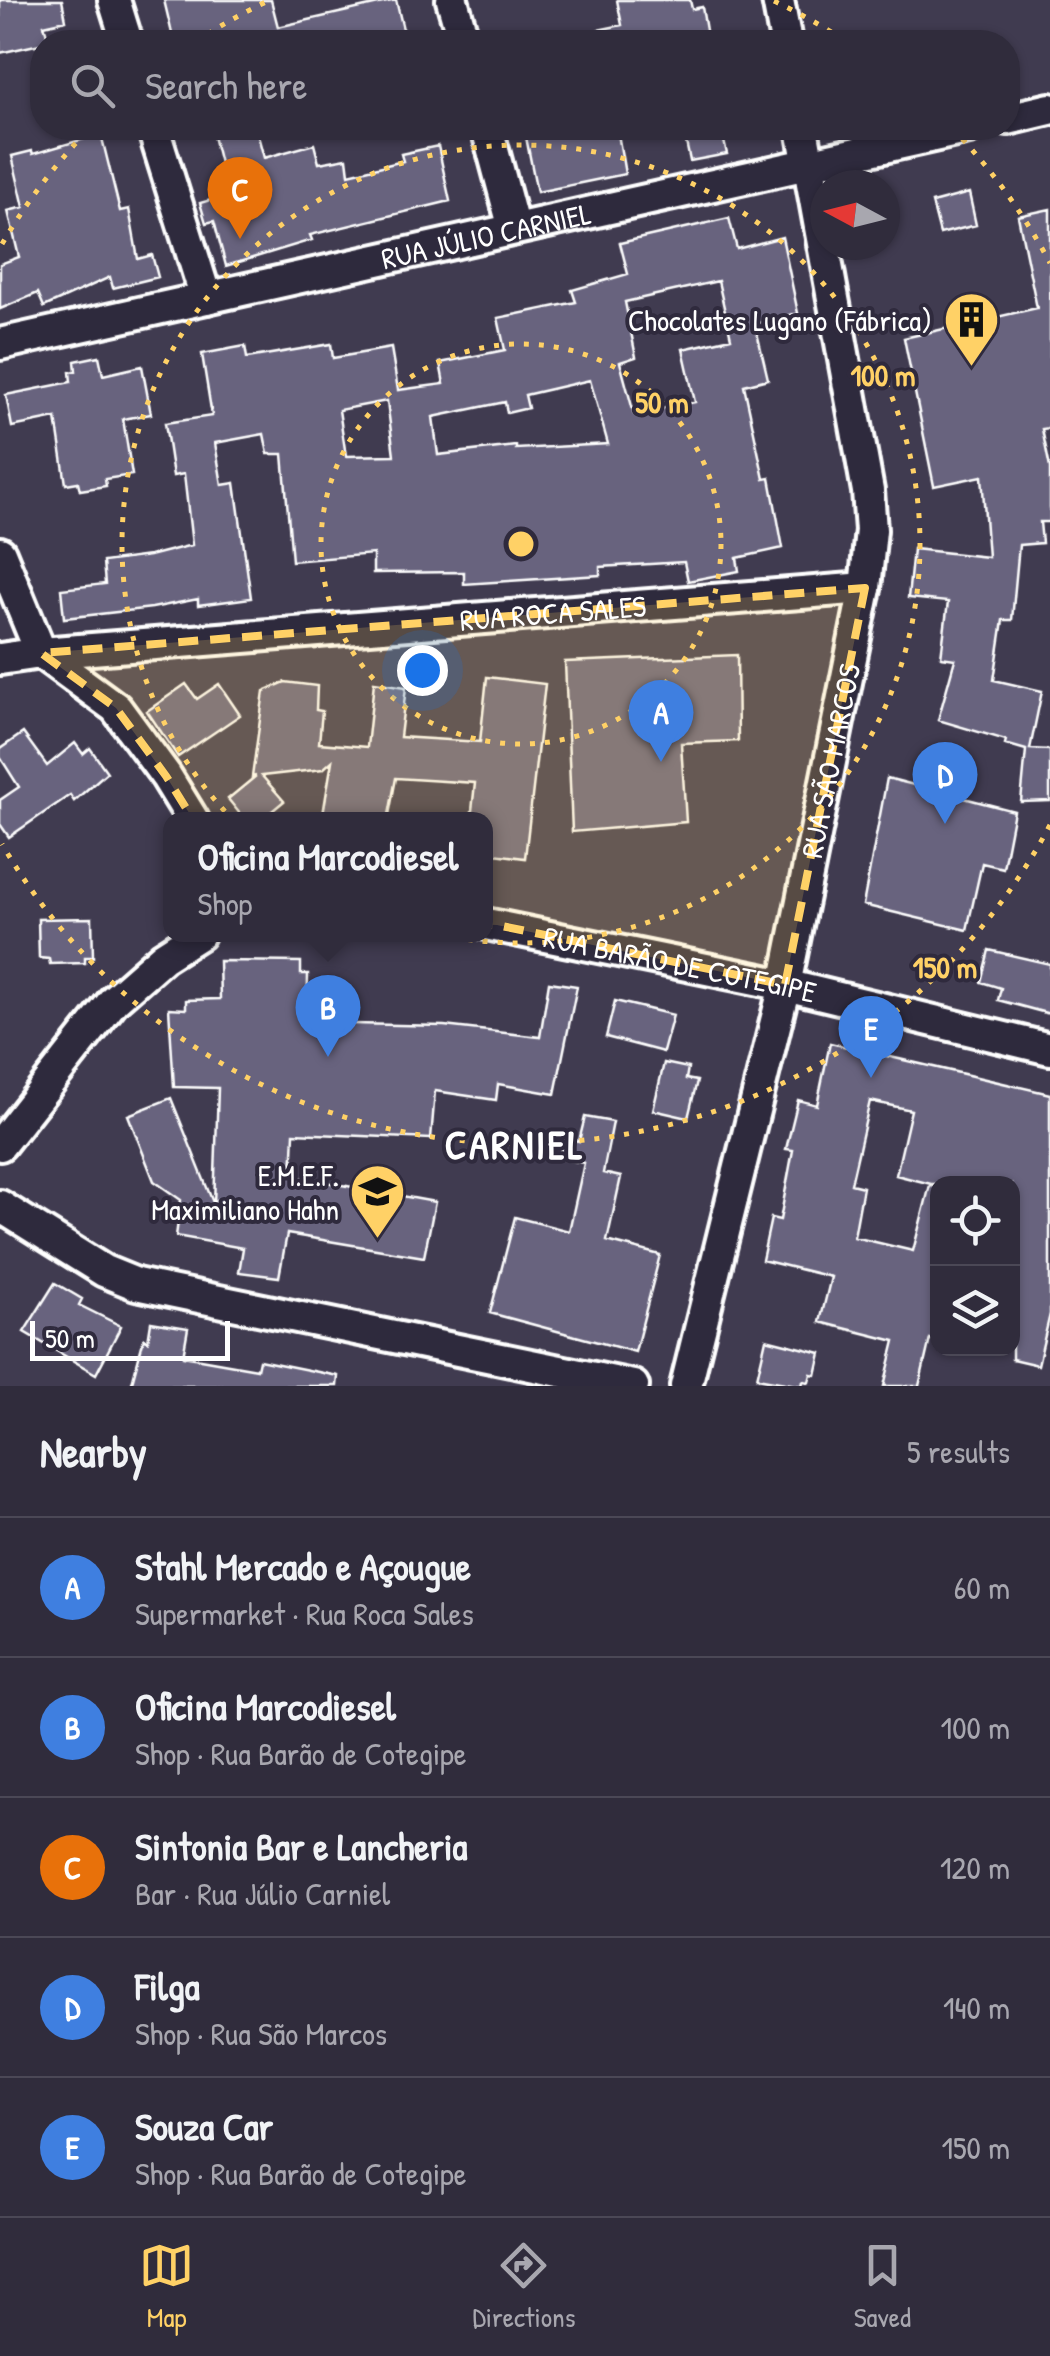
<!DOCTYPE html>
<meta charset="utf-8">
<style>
body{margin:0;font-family:"Patrick Hand",sans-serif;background:#383443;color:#f1f3f6}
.controls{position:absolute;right:30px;bottom:30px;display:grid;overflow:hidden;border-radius:20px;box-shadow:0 2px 8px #0004}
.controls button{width:90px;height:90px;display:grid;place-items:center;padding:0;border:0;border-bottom:2px solid #4b4856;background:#302c3c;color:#f1f3f6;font:50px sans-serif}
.compass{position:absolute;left:810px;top:170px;width:90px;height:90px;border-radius:50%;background:#302c3c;box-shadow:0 2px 8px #0004;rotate:277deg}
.scale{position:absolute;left:30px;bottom:25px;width:200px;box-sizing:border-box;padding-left:10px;border:5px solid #fff;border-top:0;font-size:28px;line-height:35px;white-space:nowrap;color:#fff;-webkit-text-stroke:8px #2f2a3d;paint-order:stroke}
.you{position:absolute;left:422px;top:670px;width:35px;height:35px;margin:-25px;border:8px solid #fff;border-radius:50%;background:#1a73e8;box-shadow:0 0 0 15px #1a73e833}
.badge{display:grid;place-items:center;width:65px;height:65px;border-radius:50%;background:#ffd166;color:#fff;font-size:32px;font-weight:700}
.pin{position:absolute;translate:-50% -82px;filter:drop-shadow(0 2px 5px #0008)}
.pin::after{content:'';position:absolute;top:52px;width:35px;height:30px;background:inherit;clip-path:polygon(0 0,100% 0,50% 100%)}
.popup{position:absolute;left:163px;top:812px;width:330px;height:130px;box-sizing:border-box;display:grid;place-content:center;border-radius:20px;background:#302c3c;filter:drop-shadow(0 2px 8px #0005);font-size:32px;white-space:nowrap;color:#a8a7af}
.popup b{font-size:38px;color:#f1f3f6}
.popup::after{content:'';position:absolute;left:50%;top:100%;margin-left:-20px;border:20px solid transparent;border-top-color:#302c3c}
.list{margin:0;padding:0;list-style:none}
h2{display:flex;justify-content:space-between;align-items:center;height:130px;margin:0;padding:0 40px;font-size:42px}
h2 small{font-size:32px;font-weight:400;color:#a8a7af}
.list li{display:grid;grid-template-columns:65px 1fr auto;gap:30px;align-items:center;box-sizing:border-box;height:140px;padding:0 40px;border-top:2px solid #4b4856}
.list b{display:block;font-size:38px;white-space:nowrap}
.list p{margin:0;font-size:32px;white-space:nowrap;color:#a8a7af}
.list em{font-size:32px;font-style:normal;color:#a8a7af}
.icon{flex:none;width:55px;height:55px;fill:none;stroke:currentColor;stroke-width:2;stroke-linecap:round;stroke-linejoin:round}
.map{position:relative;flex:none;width:1050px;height:1386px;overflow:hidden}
.search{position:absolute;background:#302c3c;box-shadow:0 2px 8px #0004;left:30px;right:30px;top:30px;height:110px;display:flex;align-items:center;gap:25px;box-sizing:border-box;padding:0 35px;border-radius:40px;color:#a8a7af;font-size:38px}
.sheet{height:830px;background:#302c3c}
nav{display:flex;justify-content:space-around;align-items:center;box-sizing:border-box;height:140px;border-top:2px solid #4b4856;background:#302c3c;font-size:28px;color:#a8a7af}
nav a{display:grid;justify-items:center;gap:5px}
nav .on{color:#ffd166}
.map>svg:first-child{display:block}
</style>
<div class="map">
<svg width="1050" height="1386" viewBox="0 0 1050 1386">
<rect width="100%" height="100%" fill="#403b50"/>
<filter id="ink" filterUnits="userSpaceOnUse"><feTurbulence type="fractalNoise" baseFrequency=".01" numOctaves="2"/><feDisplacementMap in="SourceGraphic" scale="20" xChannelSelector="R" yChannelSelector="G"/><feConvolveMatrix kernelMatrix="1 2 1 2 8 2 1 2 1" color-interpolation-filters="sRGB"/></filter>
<g filter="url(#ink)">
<path fill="#67637e" stroke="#fff" stroke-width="2.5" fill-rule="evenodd" d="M0,0H62L66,20L44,25L49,42L0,53Z
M164,0H271L278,27L396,0L406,42H174Z
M617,0H690L692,9L702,7L708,42H584L583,33L622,25Z
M211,128H256L264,158L314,144L319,163L347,158L349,174L403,161L401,154L438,146L450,201L310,235L312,240L226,266L214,221L206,223L200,203L228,195Z
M546,128H617L625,174L537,192L525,132Z
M683,128H721L727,154L690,161Z
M101,134L120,211L129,209L138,259L152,255L158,277L113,288L110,277L44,307L38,293L0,309V264L19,257L8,211L24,207L12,156L32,151L33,154Z
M969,193L976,225L940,234L932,203Z
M1050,209V428L1042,429L1050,468V522H1040L1042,543L1019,545L1012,620H1003L994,680L1042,691L1030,749L1050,750V801L1021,802L1026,750L1005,744L1006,740L938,720L955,659L941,657L948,602L908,598L913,549L988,557L982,476L934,486L904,338L1037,308L1018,216Z
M729,218L737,249L782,237L798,313L755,324L768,379L744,385L764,479L770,478L783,548L737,558L739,571L688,581L684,562L600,567V575L464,584V572L373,573V554L292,561L283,454H268L264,434L215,443L222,485L235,483L251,598L198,605V599L152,608L64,618L61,589L105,584L103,562L149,556L192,545L184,474L173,476L165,423L212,416L202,354L245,346L247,358L331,344L333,358L391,348L398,390L444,384L440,363L505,350L498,318L576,302L572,290L628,274L620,243ZM718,281L731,338L683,349L695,402L634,414L620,362L636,357L625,302ZM590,380L608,444L516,449V446L438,455L433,417L505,402L507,413L528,408L525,395ZM387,401L394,455L346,456L339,410Z
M99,356L103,375L142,366L151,414L123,419L132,475L105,479L106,486L80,490L78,482L66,484L56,418L12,427L6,395L71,382L70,372L76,371L75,361Z
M737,655L738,741L681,743L686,822L572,832L565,662Z
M487,677L545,684L525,858L486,853V820H471L475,783L396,778L388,820H322L332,761L323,769L262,776L284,801L261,820H245L228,799L256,776L252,777L264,691L285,682L317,686L316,710L322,711L319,743L367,747L374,682L406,687L400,737L480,742Z
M186,684L197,699L219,684L240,715L178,757L147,711Z
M23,733L47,766L75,743L83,754L90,748L107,772L74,801L70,795L9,837L0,824V800L19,787L0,757V749Z
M887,778L1014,811L1003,868L982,863L967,930L863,905Z
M92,918L93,957H85V963L50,964L49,959L39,958L38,919Z
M989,950L1050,964V1014L998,1000L1001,988L981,982Z
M219,961L301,962V974H308L307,1023L444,1026L540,1037L549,982L577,986L555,1094L498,1084L496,1100L435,1091L431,1139L294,1133L292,1176L435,1202L424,1257L287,1234L279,1277L239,1272L243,1248L176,1236L181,1200L154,1181L128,1115L171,1098L214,1205L218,1088L174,1087L169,1008L186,1009V1000L220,999Z
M615,1001L673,1015L663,1052L606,1037Z
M830,1043L1050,1094V1314L1038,1365L1012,1359V1184H931L896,1175L911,1110L870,1101L851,1184L863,1187L854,1237L913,1251L930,1185L938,1186V1341L930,1339L919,1386H884L895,1341L820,1322L831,1277L762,1260L771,1218L780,1220L793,1150L786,1149L798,1100L817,1105Z
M664,1063L688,1068L686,1079L697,1081L688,1118L653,1110Z
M585,1117L613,1122L603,1173L621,1177L607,1241L660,1255L635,1352L490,1313L515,1217L569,1231L584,1163L559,1158L563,1138L579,1141Z
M55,1283L82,1299L79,1305L121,1326L96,1374L24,1332Z
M151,1322L188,1328L183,1356L257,1369L259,1360L338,1376L337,1386H131L144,1338L148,1341Z
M766,1339L821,1353L816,1375L811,1374L809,1382L803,1381L802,1386L757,1378Z"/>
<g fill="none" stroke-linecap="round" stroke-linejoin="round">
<defs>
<g id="street">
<path d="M114,0L127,42"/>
<path d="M452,0L464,42"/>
<path d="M778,0L786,42"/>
<path d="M1008,119L1050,109"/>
<path d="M153,128L206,298"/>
<path d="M487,128L514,229"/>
<path id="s1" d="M0,344L969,128"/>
<path d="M0,553L41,653L116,708L166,776L193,820"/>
<path id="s2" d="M0,659L41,653L865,588"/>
<path id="s3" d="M486,924L785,985L1050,1049"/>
<path d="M0,1145L114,1000L163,957L199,934"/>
<path d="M0,1206L104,1271L136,1284L633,1386"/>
<path id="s4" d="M686,1386L785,985L865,588L871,530L868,491L802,128"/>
</g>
</defs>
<use href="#street" stroke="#fff" stroke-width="38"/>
<use href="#street" stroke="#2f2a3d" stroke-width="30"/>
</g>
</g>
<path fill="#ffd166" fill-opacity="0.2" stroke="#ffd166" stroke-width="8" stroke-dasharray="20 12" stroke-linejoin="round" d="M865,588L785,985L497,925L226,917L201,832L166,776L116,708L41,653Z"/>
<g fill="none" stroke="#ffd166" stroke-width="5" stroke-dasharray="5 10">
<circle cx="521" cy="544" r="200"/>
<circle cx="521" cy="544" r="399"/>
<path d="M1050 825A599 599 0 0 1 2 844M2 244A599 599 0 0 1 90 128M195 42A599 599 0 0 1 268 1M774 1A599 599 0 0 1 847 42M952 128A599 599 0 0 1 1050 263"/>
</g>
<defs>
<symbol id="building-pin" viewBox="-11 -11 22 30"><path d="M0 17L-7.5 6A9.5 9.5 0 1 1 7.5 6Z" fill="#ffd166" stroke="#2f2a3d"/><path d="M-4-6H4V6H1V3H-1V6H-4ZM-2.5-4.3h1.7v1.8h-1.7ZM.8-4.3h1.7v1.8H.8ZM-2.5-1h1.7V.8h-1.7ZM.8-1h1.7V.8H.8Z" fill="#111"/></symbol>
<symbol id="school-pin" viewBox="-11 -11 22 30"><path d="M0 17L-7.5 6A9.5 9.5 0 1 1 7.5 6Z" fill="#ffd166" stroke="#2f2a3d"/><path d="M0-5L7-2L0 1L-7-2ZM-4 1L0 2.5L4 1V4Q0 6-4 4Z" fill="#111"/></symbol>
</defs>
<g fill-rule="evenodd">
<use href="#building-pin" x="940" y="288" width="63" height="86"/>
<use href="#school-pin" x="346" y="1160" width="63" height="86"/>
</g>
<g text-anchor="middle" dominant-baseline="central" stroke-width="8" stroke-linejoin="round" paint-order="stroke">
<g font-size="30" fill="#fff" stroke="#2f2a3d">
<text stroke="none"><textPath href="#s1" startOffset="498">RUA JÚLIO CARNIEL</textPath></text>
<text stroke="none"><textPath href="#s2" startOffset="555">RUA ROCA SALES</textPath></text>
<text stroke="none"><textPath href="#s4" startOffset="642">RUA SÃO MARCOS</textPath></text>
<text stroke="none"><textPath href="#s3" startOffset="198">RUA BARÃO DE COTEGIPE</textPath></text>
</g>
<g font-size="30" fill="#fff" stroke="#2f2a3d" text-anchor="end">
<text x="932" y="320">Chocolates Lugano (Fábrica)</text>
<text x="339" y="1175">E.M.E.F.<tspan x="339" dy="34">Maximiliano Hahn</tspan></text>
</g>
<g font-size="40" font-weight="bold" letter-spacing="2.5" fill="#fff" stroke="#2f2a3d">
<text x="515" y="1144">CARNIEL</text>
</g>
</g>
<circle cx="521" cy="544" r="15" fill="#ffd166" stroke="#2f2a3d" stroke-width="5"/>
<g font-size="30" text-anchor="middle" font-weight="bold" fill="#ffd166" stroke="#2f2a3d" stroke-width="8" stroke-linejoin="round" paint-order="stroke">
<text x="883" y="386">100 m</text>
<text x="662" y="413">50 m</text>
<text x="945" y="978">150 m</text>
</g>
</svg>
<div class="controls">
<button><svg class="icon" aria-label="locate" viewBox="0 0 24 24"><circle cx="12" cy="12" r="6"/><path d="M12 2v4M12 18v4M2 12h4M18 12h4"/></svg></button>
<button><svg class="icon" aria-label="layers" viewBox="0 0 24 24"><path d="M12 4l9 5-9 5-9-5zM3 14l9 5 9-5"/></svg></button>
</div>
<svg class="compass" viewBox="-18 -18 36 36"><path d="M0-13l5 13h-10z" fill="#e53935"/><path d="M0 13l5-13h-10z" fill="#a8a7af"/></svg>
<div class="scale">50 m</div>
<div class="you"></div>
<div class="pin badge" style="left:661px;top:762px;background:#3f7fe0">A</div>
<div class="pin badge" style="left:328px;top:1057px;background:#3f7fe0">B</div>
<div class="popup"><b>Oficina Marcodiesel</b>Shop</div>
<div class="pin badge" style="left:240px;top:239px;background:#e8710a">C</div>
<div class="pin badge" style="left:945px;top:824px;background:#3f7fe0">D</div>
<div class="pin badge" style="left:871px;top:1078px;background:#3f7fe0">E</div>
<div class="search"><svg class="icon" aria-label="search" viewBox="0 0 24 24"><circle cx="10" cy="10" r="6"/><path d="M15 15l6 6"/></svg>Search here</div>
</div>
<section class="sheet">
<h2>Nearby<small>5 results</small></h2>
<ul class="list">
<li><span class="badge" style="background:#3f7fe0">A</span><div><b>Stahl Mercado e Açougue</b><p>Supermarket · Rua Roca Sales</p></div><em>60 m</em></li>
<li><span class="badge" style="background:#3f7fe0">B</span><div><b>Oficina Marcodiesel</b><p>Shop · Rua Barão de Cotegipe</p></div><em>100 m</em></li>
<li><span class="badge" style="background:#e8710a">C</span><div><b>Sintonia Bar e Lancheria</b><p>Bar · Rua Júlio Carniel</p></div><em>120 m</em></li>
<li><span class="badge" style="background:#3f7fe0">D</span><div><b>Filga</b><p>Shop · Rua São Marcos</p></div><em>140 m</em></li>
<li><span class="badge" style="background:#3f7fe0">E</span><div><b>Souza Car</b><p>Shop · Rua Barão de Cotegipe</p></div><em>150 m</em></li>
</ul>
</section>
<nav>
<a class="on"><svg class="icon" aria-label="map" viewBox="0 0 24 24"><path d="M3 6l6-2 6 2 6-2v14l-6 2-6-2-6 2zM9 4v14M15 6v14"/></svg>Map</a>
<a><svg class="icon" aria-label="directions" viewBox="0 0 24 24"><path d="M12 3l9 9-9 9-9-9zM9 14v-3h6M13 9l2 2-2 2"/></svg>Directions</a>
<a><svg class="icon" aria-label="saved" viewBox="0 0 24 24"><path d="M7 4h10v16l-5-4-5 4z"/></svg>Saved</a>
</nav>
